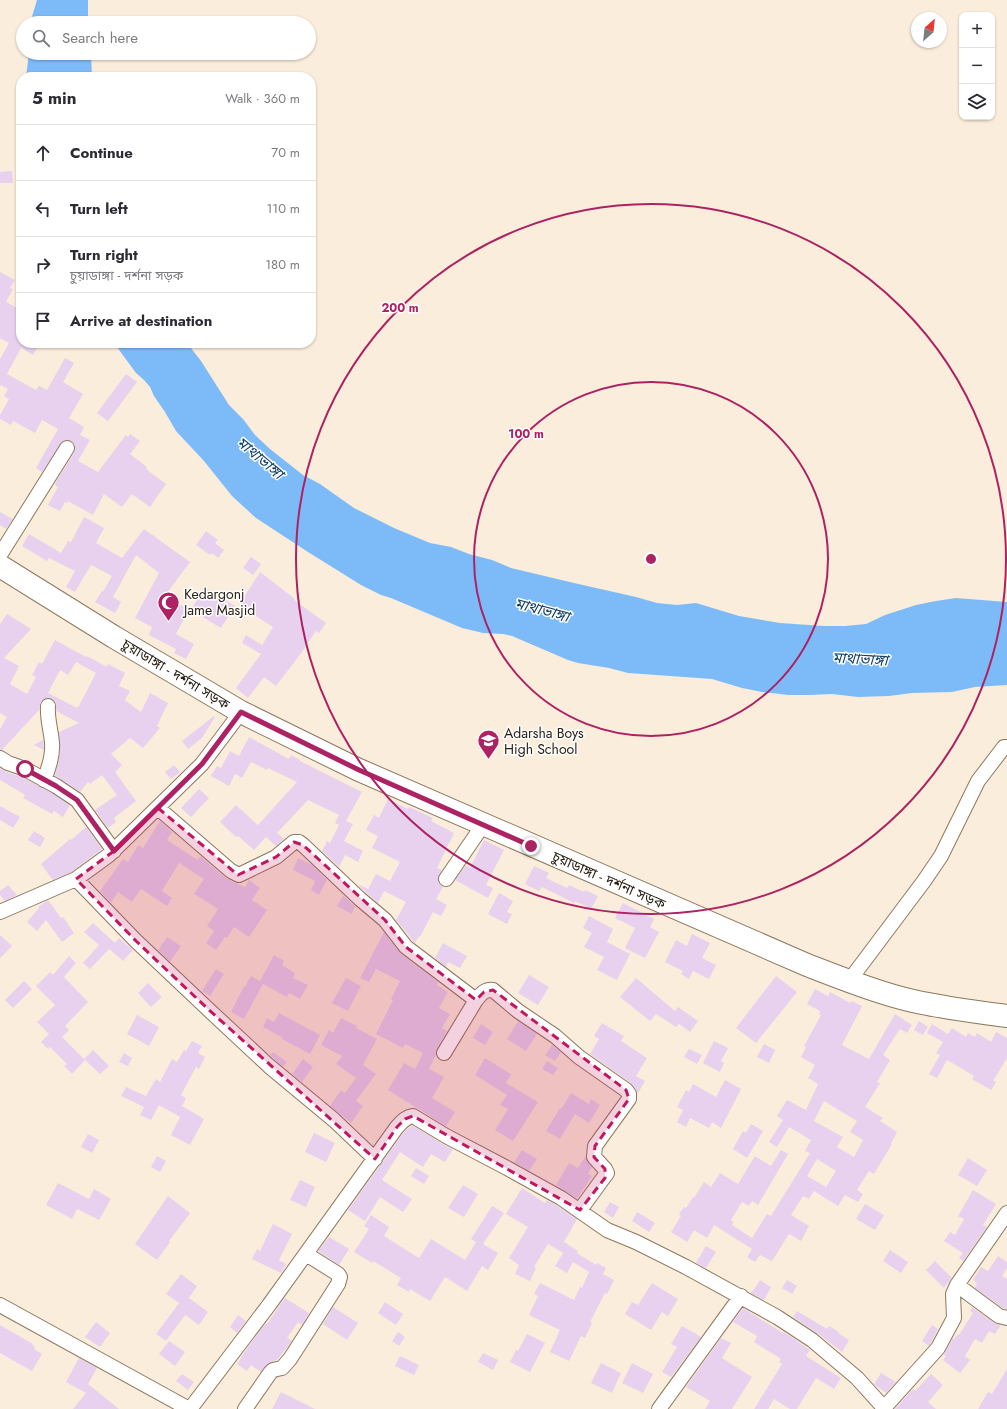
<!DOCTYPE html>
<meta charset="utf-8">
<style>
body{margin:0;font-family:Jost,"Noto Sans Bengali",sans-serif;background:#f7f7f7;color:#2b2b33}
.controls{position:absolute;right:12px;top:12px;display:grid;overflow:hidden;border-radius:8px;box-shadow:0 1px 3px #0004}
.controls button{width:36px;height:36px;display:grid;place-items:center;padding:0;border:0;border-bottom:1px solid #e1e1e2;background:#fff;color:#2b2b33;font:20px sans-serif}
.compass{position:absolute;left:911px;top:12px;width:36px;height:36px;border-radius:50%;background:#fff;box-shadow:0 1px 3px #0004;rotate:27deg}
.stop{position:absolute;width:12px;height:12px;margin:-9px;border:3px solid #ac2263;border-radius:50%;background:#fff}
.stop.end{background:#ac2263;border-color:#fff;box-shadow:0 1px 4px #0008}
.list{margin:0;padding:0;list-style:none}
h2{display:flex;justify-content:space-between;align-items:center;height:52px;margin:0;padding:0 16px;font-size:17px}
h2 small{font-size:13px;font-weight:400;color:#7c7c81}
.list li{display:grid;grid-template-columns:26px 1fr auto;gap:12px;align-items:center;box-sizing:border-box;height:56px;padding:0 16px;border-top:1px solid #e1e1e2}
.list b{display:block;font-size:15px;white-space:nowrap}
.list p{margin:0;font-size:13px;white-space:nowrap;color:#7c7c81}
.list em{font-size:13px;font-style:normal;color:#7c7c81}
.icon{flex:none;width:22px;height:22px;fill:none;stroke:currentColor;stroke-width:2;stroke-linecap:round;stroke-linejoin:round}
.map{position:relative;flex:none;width:1007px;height:1409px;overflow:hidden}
.search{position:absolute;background:#fff;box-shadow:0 1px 3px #0004;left:16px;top:16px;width:300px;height:44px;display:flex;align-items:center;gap:10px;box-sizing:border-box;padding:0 14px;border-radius:22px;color:#7c7c81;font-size:15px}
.panel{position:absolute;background:#fff;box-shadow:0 1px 3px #0004;left:16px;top:72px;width:300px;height:276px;border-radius:16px}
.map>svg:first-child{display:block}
</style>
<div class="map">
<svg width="1007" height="1409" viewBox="0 0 1007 1409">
<rect width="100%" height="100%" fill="#fbeddb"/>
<path fill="#7dbbf8" d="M37,0H88V23H30Z
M29,53H91L92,77H26Z
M114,343H187L201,361L229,405L243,419L255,435L270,449L303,475L320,484L354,508L394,528L430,543L451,547L469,554L492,560L511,568L574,583L636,597L657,603L677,605L696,603L739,616L780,623L824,626H845L866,624L885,615L916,605L936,601L956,598L1007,602V685L975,687L952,692L912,693L889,696L858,697L832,694L810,695H789L762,692L742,688L712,679L628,673L609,668L578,663L568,660L512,636L503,634L483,633L462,628L391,598L381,595L361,585L308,552L256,518L232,496L204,461L176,431L165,412L154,396L150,387L144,380L136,373Z"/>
<path fill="#e7d1ef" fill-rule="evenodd" d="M12,171L13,183H0V172Z
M0,272L15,280L10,288L13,289L6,302L21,310V343H40L33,355L21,348L7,374L36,390L39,386L47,390L65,358L74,363L63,382L83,394L69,418L84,427L80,435L90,440L78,461L98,472L126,435L128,437L130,434L140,441L130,454L147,467L146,469L166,484L150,507L132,494L122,507L104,494L93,515L68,501L67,503L65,502L60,511L48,505L58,487L55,485L57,480L74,453L75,448L74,444L71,441L67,440L63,441L42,472L36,468L58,429L42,420L35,433L13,421L11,425L0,419V415L9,399L4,396L8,389L1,385L0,387V359L9,343L0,338Z
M126,374L137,382L108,421L97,413Z
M0,512L13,519L6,529L0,525Z
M84,517L104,528L96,543L122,558L144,529L190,562L164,597L189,609L176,634L194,644L186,659L174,653L176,649L149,635L152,627L135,618L159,573L136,555L113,597L121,602L115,613L95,602L102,591L103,592L112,576L91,565L75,592L66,587L75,571L49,558L47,561L22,546L29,534L61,553L68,541L71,542Z
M206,531L218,540L215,543L224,550L218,558L212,553L210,555L196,545Z
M251,557L261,564L253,575L243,568Z
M260,572L295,599L294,600L326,623L319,633L316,631L299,656L276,686L264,677L248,698L236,688L261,654L242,643L246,635L262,645L273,627L239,605Z
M204,587L235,606L221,628L191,610Z
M7,614L31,629L4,658L19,666L10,684L27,694L36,677L32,675L39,662L42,664L55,640L86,657L87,656L107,667L108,664L125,673L119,686L130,691L125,700L141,712L150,693L168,703L157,726L160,728L143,748L130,738L111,754L122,765L115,772L136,801L114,818L116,822L108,828L95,810L117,795L102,775L90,784L88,782L80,792L55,776L60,753L59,732L79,723L56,711V702L53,699L48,698L41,701L39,710L2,750H0V729L7,717L0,713V624ZM76,662L96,673L79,706H78L77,708L48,693L60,670L68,675Z
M214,716L215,717L202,738L188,749L182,741Z
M249,737L289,759L291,755L300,760V761L362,792L346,821L353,824L344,841L363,851L358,862L345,855L339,867L322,851L327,841L330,843L339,825L335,823L339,815L308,800L277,833L284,839L276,846L266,837L254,850L238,836L236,837L220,822L236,805L258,825L297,782L268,768L267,770L251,762L242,778L235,774L229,786L211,776L217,766L221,768L230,751L239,756Z
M43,740L44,750L34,745Z
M174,765L180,772L171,779L165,772Z
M0,768L9,773L22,777L52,793L70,805L63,817L54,811L52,814L23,798L25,795L0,780Z
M199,789L209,798L191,817L181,808Z
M388,799L408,809L409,807L433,818L431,821L454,833L437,868L442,870L438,879L439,883L443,887L436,899L447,905L441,916L433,912L420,937L419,936L415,943L396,920L406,902L384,891L378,903L359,886L360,885L368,889L376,874L390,881L400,862L372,848L378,836L366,830L374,815L379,818Z
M0,806L20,817L13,828L0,820Z
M160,821L172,832L167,840L198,860L200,856L227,879L245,887L249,880L260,888L252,900L267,910L249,937L234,927L227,938L225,937L216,950L206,943L214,931L207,926L218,909L194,894L204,879L179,863L162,891L172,898L167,906L141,889L132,902L118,892L111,903L100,891L123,859L128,862L138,845L143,848Z
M86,827L102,849L72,872L53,880L41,864L70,839L71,840Z
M34,831L45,838L40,847L28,840Z
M484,840L504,850L486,885L493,888L488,898L455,880L466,865L470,868Z
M298,858L312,865L327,880L319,895L311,890L315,881L293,870Z
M534,866L549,873L546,878L567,888L569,885L584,892L585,890L598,896L591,909L575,901L574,903L542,887L539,891L525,884Z
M8,885L17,895L5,901L0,895V891Z
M499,893L513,901L507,912L512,914L507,924L488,914Z
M343,896L355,906L352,914L337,906Z
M48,900L61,918L63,917L74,933L62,942L46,920L37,931L27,922L39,908L38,907Z
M623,903L654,919L650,927L659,932L645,958L625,948L635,928L615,918Z
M589,916L613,929L607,942L630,954L617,980L597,970L604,957L584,947L592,933L583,928Z
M93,923L115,943L119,938L133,950L123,961L109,949L90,969L83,963L99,945L84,932Z
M384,932L401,954L438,982L437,985L448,992L439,1008L450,1014L442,1028L447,1031L437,1049L436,1055L429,1069L444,1077L432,1098L455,1112L446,1126L388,1090L404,1063L415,1069L423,1053L405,1044L403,1048L376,1034L393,1000L391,999L400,981L376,969L369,982L360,978Z
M692,934L710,943L702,958L716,965L709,979L693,971L689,979L681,974L683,971L665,962L676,940L687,946Z
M0,935L12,946L0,958Z
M167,937L181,946L170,962L158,950Z
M443,943L467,956L460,968L448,962L446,967L435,958Z
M274,955L284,961L282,965L295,973L293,978L308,985L300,999L289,993L287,997L263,984L244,1019L231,1012L244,986L245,987L251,976L260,981Z
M69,956L76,963L64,977L88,1002L65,1026L69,1030L62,1037L85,1060L72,1074L64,1066L67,1064L50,1047L48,1049L41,1042L49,1034L37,1022L55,1005L36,986L50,972L53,975Z
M216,969L224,974L210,996L202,991Z
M529,975L549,987L538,1005L518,993Z
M776,976L797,992L756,1043L736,1028Z
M346,978L361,986L348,1011L332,1003Z
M636,978L675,1011L678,1007L698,1021L690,1032L679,1024L676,1027L656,1014L650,1021L620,997Z
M24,981L32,989L13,1008L5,1000Z
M148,983L162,997L151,1007L138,993Z
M815,989L828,996L830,992L850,1003L852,1001L862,1006L842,1045L869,1059L895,1014L912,1025L907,1033L900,1029L883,1055L890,1060L877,1082L880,1083L865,1107L883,1118L880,1121L897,1132L891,1143L892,1144L874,1174L869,1171L857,1190L863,1194L858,1202L845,1195L838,1206L814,1191L809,1199L803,1196L791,1215L809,1226L801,1241L789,1234L772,1261L760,1255L755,1262L747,1257L752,1249L714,1225L707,1238L694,1230L687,1242L671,1232L681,1216L679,1214L684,1207L686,1208L693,1197L694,1198L704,1182L711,1187L720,1173L738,1184L755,1156L771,1166L781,1150L788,1154L758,1205L752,1201L749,1206L742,1202L731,1220L734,1222L732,1225L752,1238L767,1214L771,1216L810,1153L805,1151L811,1140L789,1127L777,1147L769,1142L783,1120L777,1116L787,1100L806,1110L818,1084L808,1078L815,1065L801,1057L806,1047L804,1046L821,1015L819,1014L820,1011L807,1004ZM824,1101L857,1121L850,1132L863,1140L854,1157L837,1147L843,1137L814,1121ZM817,1159L836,1171L826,1187L807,1176Z
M279,1013L320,1035L310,1054L282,1039L283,1038L263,1027L267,1018L274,1022Z
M137,1015L159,1027L149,1046L127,1034Z
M341,1018L357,1026L356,1028L377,1039L363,1065L376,1074L356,1101L363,1106L351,1123L330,1106L341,1090L345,1093L356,1078L336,1064L342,1056L321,1045L329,1030L333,1033Z
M518,1021L537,1034L526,1051L507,1039Z
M919,1021L928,1027L923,1035L914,1030Z
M602,1023L624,1036L621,1041L647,1058L636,1076L645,1081L638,1093L631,1083L590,1054L599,1039L594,1036Z
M481,1024L493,1032L485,1045L473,1038Z
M932,1024L948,1034L952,1028L966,1037L968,1033L975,1037L977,1033L991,1042L996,1032L1007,1038V1058L993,1081L996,1082L991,1090L972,1079L974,1076L947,1060L937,1078L929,1074L940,1055L936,1053L943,1042L927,1033Z
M192,1041L202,1046L198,1053L205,1057L199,1069L196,1067L181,1095L186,1098L182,1106L204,1119L190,1145L171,1135L180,1117L159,1105L151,1120L140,1115L144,1107L121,1096L126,1087L146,1096L156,1079L160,1082L172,1059L177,1062L184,1050L186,1051Z
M714,1041L728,1048L721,1061L724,1063L720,1072L703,1063Z
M764,1044L775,1050L769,1063L757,1057Z
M552,1045L561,1052L555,1061L545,1055Z
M689,1049L702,1055L697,1064L684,1057Z
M93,1050L109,1066L100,1074L84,1059Z
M273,1052L287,1062L283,1067L270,1055Z
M124,1053L132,1058L128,1066L119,1062Z
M485,1058L511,1074L506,1083L538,1102L513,1141L495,1130L508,1109L500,1105L507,1095L475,1075Z
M303,1059L313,1067L302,1082L292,1074Z
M547,1061L558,1068L553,1075L542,1069Z
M725,1080L741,1089L721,1128L712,1122L709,1128L690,1118L686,1127L677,1122L683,1110L677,1107L686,1090L689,1092L693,1084L716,1097Z
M571,1093L589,1104L591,1099L600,1105L589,1123L575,1114L560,1139L546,1131L560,1108L561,1109Z
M751,1124L763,1131L747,1158L733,1149L743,1131L746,1133Z
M412,1125L441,1143L453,1149L445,1162L431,1154L423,1167L400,1152L382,1180L412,1199L403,1212L380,1197L365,1221L348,1210L404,1132Z
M314,1133L335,1143L326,1162L305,1152Z
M88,1134L99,1140L92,1153L81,1147Z
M522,1150L537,1159L529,1171L514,1162Z
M157,1156L166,1161L160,1172L151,1167Z
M585,1157L592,1167L588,1174L592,1176L577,1199L556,1185L569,1163L578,1168Z
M968,1158L987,1170L977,1186L958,1175Z
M416,1168L429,1176L424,1184L411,1176Z
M300,1180L315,1187L306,1207L290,1200Z
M58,1183L89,1199L94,1189L111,1199L99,1220L77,1209L72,1219L46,1205Z
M463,1185L478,1194L464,1217L448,1208Z
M522,1188L545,1203L547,1200L556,1205L577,1219L564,1242L578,1251L577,1253L596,1265L597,1263L606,1268L603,1274L614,1280L607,1294L605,1293L590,1322L592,1323L585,1338L581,1336L569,1361L550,1352L560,1330L529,1315L538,1296L534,1294L540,1283L574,1300L580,1287L582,1288L589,1272L573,1262L567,1273L555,1266L563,1253L548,1244L534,1267L536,1268L530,1281L515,1274L519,1265L509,1258L528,1227L506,1214Z
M973,1190L996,1204L983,1225L987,1227L963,1261L959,1258L963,1253L944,1241L950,1232L955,1235L964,1219L958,1216Z
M168,1196L190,1213L169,1241L170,1242L157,1260L135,1244Z
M610,1202L619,1207L613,1218L604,1212Z
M865,1204L884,1215L875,1230L856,1219Z
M492,1206L504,1213L483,1244L498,1253L488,1270L482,1266L467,1291L445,1277L430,1301L410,1289L409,1292L397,1285L401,1278L373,1261L372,1263L354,1252L369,1229L364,1226L371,1215L389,1227L384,1236L419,1258L431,1239L465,1260L476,1242L471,1239Z
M637,1212L655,1223L649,1232L632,1221Z
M273,1224L292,1234L279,1260L286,1264L281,1273L252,1259L257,1249L260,1251Z
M329,1237L349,1249L339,1265L318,1251Z
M706,1246L716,1252L706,1268L696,1263Z
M890,1250L908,1262L901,1273L883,1261Z
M998,1256L1007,1262V1268L1002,1276L1007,1279V1309L1003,1308L975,1288L977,1283L973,1280L981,1267L988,1271Z
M935,1261L952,1278L944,1288L926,1270Z
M181,1274L197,1286L189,1298L208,1312L199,1325L185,1315L166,1341L156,1334L179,1303L166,1294Z
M760,1280L771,1287L764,1300L750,1293L752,1291H753Z
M787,1280L797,1286L792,1294L782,1288Z
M652,1283L678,1299L668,1316L662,1312L651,1330L625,1314L632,1302L638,1305Z
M285,1298L309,1313L302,1325L298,1322L287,1338L292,1341L277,1360L267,1364L261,1372L251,1365L247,1371L237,1364L250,1344L266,1323L267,1324Z
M385,1302L403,1314L396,1325L378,1313Z
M333,1307L358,1323L347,1340L323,1324Z
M972,1307L994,1323L1001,1325L995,1334L989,1331L982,1343L975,1339L965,1356L970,1360L960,1373L943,1360L946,1356L944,1355L953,1338L954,1339L958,1334L959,1335L973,1313L970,1311Z
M743,1308L783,1333L784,1332L810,1350L806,1356L841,1378L834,1389L816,1378L797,1409H790L774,1399L768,1409H754L782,1364L779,1362L781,1359L754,1342L757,1336L733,1322Z
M797,1311L827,1329L829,1326L839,1332L838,1333L849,1340L842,1352L817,1333L793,1317Z
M238,1315L246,1321L237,1333L230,1327Z
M96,1322L110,1333L100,1347L85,1337Z
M0,1325L33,1344L32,1345L35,1347L34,1349L42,1354L32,1371L0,1353Z
M932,1325L938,1329L929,1346L922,1341Z
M682,1326L701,1337L671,1377L662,1372L677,1347L671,1344Z
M398,1332L405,1337L399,1346L392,1341Z
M527,1334L545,1343L530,1372L510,1362L516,1350L518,1351Z
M721,1338L731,1343L722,1358L752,1377L732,1409H705L710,1401L686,1387Z
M169,1341L185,1352L175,1366L159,1354Z
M483,1353L498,1360L493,1370L478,1362Z
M400,1356L419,1365L414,1375L395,1366Z
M79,1358L97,1368L88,1384L119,1409H73L86,1393L66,1382Z
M601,1363L621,1373L612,1393L591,1383Z
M632,1363L653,1374L643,1393L622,1383Z
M1007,1369V1409H978L988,1392L992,1394Z
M881,1373L896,1382L886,1393L874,1384Z
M182,1374L194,1382L188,1390L176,1381Z
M931,1374L943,1385L928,1402L936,1409H895L913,1389L915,1391Z
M281,1392L315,1409H272Z"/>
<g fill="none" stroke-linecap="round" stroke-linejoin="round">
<defs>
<path id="minor" d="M0,555L67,448
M0,758L8,763L25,769L56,786L77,800L114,851
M44,780C49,768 53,756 52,743C51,730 47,719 48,706
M158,808L231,871L239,875L276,857L294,842H299L303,845L360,899L385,920L406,947L476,1000L444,1053
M76,879L136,941L209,1010L269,1066L334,1120L375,1159
M446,879L483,825
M0,912L76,879L109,855L202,764L241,712
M849,981L924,881L941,856L978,781L1004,747H1007
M476,1000C481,994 485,989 493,990L518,1011L555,1036L579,1057L626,1090L629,1094V1099L595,1146L594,1157L605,1169L607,1173L580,1210
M957,1285L999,1316L1007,1318
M0,1305L189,1409
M884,1408L938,1348L954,1318L953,1294L957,1285L1007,1213
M190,1409L269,1305L397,1127C402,1122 405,1117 413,1116L446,1136L507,1168L561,1198L607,1230L636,1242L686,1267L777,1317L812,1340L857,1378L885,1409
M245,1409L270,1373L273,1370L282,1368L290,1359L338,1284L340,1277L338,1274L306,1254
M659,1409L741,1296"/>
<path id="primary" d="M0,566L114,637L241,712L359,770L807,965C841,978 878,993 913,1001C944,1008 976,1012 1007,1016"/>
</defs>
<use href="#minor" stroke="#8d785d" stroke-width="16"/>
<use href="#primary" stroke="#8d785d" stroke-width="24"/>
<use href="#minor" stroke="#fff" stroke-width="14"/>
<use href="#primary" stroke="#fff" stroke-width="22"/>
</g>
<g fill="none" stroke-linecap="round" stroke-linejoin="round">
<path stroke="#ac2263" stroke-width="5" d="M25,769L56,786L77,800L114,851L202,764L241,712L359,770L531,846"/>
</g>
<path fill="#c2185b" fill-opacity="0.2" stroke="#c2185b" stroke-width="3" stroke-dasharray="8 5" stroke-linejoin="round" d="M158,808L238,875L276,857L294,842L303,845L385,920L406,947L476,1000L484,992L493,990L626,1090L629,1099L595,1146L594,1157L605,1169V1178L580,1210L413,1116L405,1119L397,1127L375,1159L209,1010L136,941L76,879L114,851Z"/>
<g fill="none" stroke="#ac2263" stroke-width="2">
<circle cx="651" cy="559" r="177"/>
<circle cx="651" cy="559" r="355"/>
</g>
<defs>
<symbol id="mosque-pin" viewBox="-11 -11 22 30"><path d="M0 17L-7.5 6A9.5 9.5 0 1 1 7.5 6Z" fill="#ac2263" stroke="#fff"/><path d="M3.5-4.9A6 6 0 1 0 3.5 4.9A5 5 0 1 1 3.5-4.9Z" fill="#fff"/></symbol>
<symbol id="school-pin" viewBox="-11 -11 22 30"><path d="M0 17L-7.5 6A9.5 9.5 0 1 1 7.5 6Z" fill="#ac2263" stroke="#fff"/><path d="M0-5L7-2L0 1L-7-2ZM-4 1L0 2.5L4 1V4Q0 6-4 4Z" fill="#fff"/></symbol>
</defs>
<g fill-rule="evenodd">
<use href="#mosque-pin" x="156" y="590" width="25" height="34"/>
<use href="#school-pin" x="476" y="728" width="25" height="34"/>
</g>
<g text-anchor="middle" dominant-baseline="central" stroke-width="3" stroke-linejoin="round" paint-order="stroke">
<g font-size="14" fill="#2a2116" stroke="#fff" text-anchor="start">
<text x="184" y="594">Kedargonj<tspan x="184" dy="16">Jame Masjid</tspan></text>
<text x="504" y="733">Adarsha Boys<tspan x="504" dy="16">High School</tspan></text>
</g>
<g font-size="14" fill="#2a2116" stroke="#fff">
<text transform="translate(176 674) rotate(31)">চুয়াডাঙ্গা - দর্শনা সড়ক</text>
<text transform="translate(609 880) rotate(24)">চুয়াডাঙ্গা - দর্শনা সড়ক</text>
</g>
<g font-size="15" font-style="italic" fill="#144168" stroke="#fff">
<text transform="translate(260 458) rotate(40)">মাথাভাঙ্গা</text>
<text transform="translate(542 610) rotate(15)">মাথাভাঙ্গা</text>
<text transform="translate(860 659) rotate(3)">মাথাভাঙ্গা</text>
</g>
</g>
<circle cx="651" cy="559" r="6" fill="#ac2263" stroke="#fff" stroke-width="2"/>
<g font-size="12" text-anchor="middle" font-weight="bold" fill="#ac2263" stroke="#fff" stroke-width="3" stroke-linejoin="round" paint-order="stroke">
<text x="400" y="312">200 m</text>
<text x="526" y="438">100 m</text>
</g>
</svg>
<div class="controls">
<button>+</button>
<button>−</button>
<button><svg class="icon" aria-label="layers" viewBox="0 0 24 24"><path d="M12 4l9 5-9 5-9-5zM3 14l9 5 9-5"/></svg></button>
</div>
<svg class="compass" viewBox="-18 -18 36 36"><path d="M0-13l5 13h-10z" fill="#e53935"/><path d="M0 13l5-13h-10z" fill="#7c7c81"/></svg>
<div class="stop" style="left:25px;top:769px"></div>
<div class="stop end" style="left:531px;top:846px"></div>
<div class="search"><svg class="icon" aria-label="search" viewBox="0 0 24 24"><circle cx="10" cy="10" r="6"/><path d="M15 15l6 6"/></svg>Search here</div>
<section class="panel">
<h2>5 min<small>Walk · 360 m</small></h2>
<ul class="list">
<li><svg class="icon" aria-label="ahead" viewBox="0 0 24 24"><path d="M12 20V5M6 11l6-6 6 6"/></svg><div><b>Continue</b></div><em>70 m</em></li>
<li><svg class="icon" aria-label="left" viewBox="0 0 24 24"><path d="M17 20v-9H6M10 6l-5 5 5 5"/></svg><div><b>Turn left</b></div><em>110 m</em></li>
<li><svg class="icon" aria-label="right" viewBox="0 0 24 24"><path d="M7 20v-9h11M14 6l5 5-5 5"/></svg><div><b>Turn right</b><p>চুয়াডাঙ্গা - দর্শনা সড়ক</p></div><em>180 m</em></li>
<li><svg class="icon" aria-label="arrive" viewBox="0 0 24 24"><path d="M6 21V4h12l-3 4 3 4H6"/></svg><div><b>Arrive at destination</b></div></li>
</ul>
</section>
</div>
